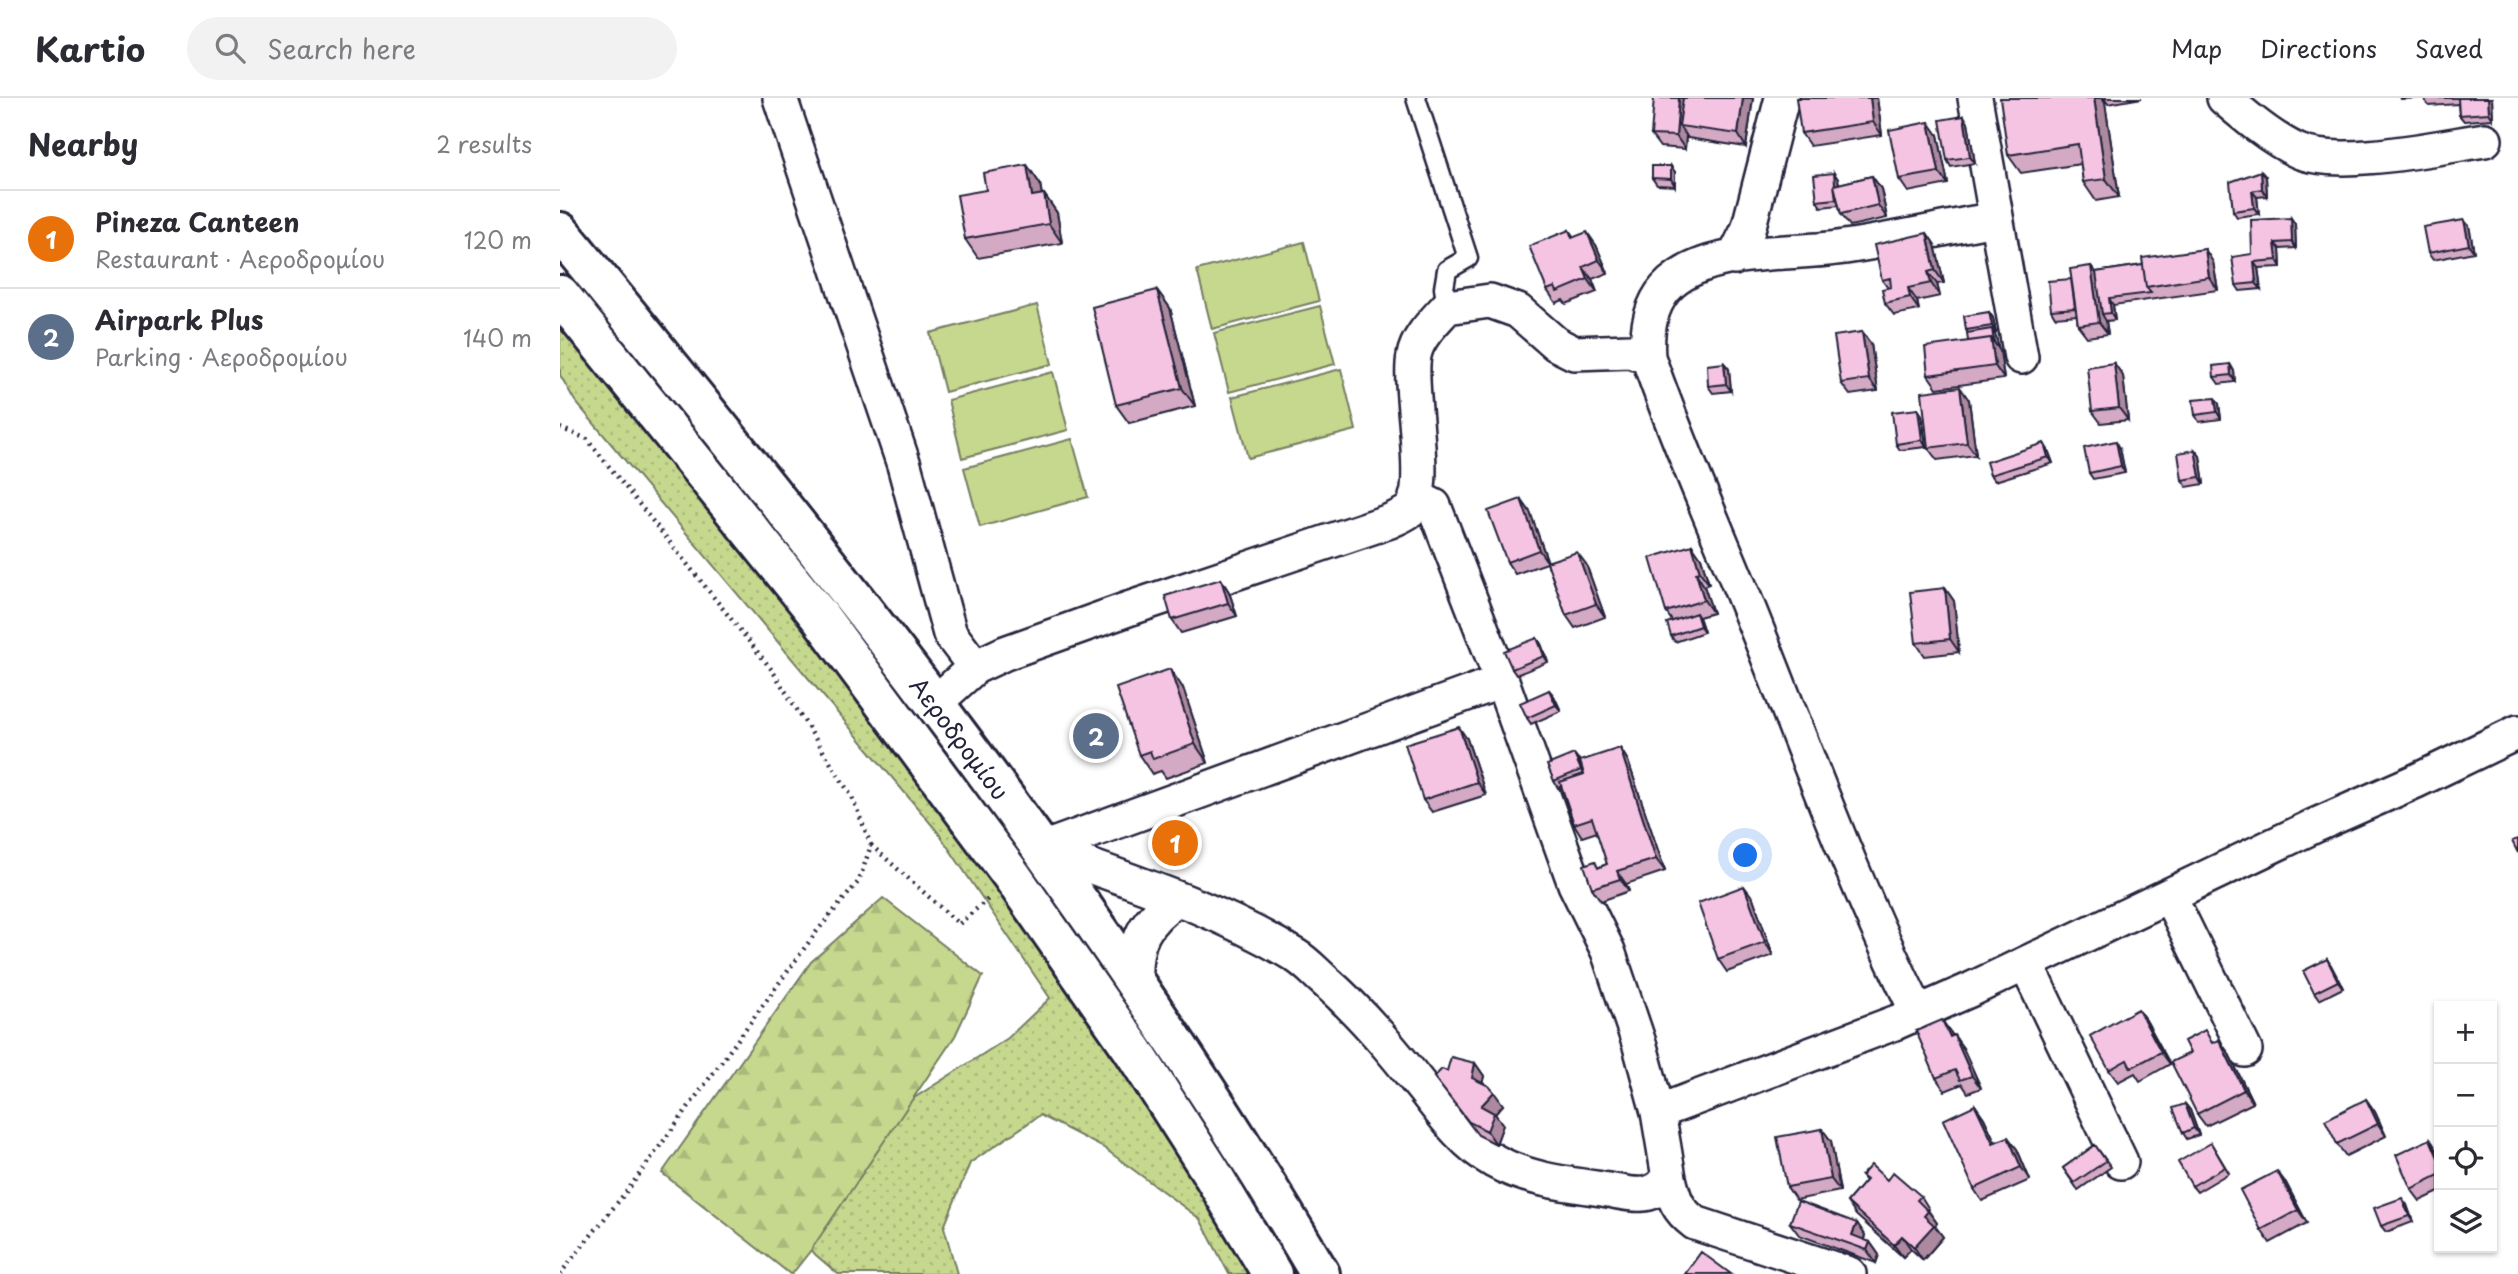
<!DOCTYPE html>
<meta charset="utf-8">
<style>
body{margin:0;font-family:"Playpen Sans",sans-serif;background:#f2f2f3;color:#2b2b33}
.controls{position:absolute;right:21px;bottom:21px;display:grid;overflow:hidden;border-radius:0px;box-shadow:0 2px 5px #0004}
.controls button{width:63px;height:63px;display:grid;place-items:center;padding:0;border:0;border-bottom:2px solid #e1e1e2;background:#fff;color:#2b2b33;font:35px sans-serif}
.you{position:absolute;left:1186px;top:758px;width:24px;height:24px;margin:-18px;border:5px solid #fff;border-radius:50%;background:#1a73e8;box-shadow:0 0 0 10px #1a73e833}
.badge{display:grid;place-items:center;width:46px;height:46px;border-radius:50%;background:#7c3aed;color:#fff;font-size:23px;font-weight:700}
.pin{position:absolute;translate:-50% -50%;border:4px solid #fff;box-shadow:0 2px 7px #0006}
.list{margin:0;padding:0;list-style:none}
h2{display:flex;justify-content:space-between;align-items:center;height:91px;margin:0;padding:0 28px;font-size:30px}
h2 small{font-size:23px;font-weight:400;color:#7c7c81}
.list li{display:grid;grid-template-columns:46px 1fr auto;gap:21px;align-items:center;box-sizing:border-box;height:98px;padding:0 28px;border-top:2px solid #e1e1e2}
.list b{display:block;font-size:26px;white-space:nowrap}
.list p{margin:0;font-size:23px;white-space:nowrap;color:#7c7c81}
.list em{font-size:23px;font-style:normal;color:#7c7c81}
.icon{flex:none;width:38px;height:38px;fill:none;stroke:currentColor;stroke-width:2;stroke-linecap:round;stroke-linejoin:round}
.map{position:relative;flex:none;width:1958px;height:1176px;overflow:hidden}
header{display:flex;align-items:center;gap:42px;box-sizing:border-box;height:98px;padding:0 35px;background:#fff;border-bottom:2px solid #e1e1e2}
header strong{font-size:33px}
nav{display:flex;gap:38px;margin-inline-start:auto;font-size:24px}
.search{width:490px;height:63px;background:#f2f2f3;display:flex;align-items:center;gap:18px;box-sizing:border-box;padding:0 24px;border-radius:38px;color:#7c7c81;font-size:26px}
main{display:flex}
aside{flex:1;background:#fff}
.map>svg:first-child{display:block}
</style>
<header>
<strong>Kartio</strong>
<div class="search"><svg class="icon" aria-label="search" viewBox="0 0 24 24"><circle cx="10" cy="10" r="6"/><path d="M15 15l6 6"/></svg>Search here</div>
<nav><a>Map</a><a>Directions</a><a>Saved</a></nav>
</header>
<main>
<aside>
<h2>Nearby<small>2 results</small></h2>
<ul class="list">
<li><span class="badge" style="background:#e8710a">1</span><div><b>Pineza Canteen</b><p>Restaurant · Αεροδρομίου</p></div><em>120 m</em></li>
<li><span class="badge" style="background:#5c6f8a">2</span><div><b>Airpark Plus</b><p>Parking · Αεροδρομίου</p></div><em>140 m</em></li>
</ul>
</aside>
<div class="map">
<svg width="1958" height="1176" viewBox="0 0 1958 1176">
<defs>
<pattern id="grass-dots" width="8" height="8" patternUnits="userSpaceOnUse" patternTransform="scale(1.75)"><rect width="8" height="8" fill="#c6d88d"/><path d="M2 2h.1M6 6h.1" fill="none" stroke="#aab97b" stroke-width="1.8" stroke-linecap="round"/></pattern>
<pattern id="forest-firs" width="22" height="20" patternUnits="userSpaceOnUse" patternTransform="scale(1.75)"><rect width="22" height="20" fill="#c6d88d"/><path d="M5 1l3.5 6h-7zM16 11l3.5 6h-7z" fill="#aab97b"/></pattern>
</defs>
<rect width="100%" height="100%" fill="#fff"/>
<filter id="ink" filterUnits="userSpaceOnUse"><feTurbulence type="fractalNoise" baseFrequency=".0143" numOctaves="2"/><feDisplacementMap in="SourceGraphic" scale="14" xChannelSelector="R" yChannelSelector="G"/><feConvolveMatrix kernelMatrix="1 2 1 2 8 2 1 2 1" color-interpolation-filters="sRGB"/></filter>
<g filter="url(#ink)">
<path fill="url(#grass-dots)" stroke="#747d64" stroke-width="2" d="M0,219L426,765L504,880L696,1176H669L640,1121L544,1050L480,1017L410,1065L384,1129L397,1176H278L250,1152L351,1002L448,940L490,900L377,733L15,303L0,277Z"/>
<path fill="url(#forest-firs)" stroke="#747d64" stroke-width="2" d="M323,800L423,878L395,938L251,1152L232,1176H230L102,1075L251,864Z"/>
<path fill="#c6d88d" stroke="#747d64" stroke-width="2" d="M744,144L759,203L652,231L637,172Z
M477,207L492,266L385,294L370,235Z
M760,208L775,266L669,294L654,235Z
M781,271L796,332L688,360L672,299Z
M493,274L508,332L402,360L388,302Z
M512,341L528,399L420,429L404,370Z"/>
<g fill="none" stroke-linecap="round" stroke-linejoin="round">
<defs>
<path id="lane" d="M856,0L908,160L887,172L884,190L887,209"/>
<path id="street" d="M220,0L344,367L390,536L415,569
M1415,0L1461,259
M1664,0C1686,19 1712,41 1738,53C1780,71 1878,49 1925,42
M1174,160L1188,132L1222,0
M374,606L415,569L445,555L568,511L830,423C836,420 844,417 849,413C872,392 847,292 854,258C857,239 875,223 887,209L930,203L958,213L996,246L1014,255L1070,253L1088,259
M482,751C567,782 658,810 736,858C746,864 755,874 764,882C802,915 833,953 864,992C884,1018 905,1047 934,1063C966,1081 1007,1086 1042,1091C1070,1095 1090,1105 1109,1080L1098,1014L1080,948L1048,853L1015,786L942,583L874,408L856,399
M482,751L942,583
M1609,797L1685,952
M1466,866L1561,1064
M575,884C573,845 584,822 617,801
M1358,915C1296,792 1249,662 1198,534C1162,442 1120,352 1088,259C1086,232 1090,204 1111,185C1152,149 1226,157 1277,150C1330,143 1383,130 1436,121
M1098,1014L1337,924L1412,891L1754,728L1856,683L1958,634
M1109,1080C1114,1101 1117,1112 1135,1125L1289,1176"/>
<path id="primary" d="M0,134C273,465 542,805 760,1176
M0,197L260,519L452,778L573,952L651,1074L712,1176"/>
</defs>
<use href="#lane" stroke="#22223b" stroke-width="23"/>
<use href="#street" stroke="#22223b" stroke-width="38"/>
<use href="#primary" stroke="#22223b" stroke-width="44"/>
<path stroke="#22223b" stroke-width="4.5" stroke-dasharray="2 5" stroke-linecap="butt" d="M0,330L27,341L212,572L292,699L311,747L299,783L257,833L70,1089L0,1176
M311,747L399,826L428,801"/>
<use href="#lane" stroke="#fff" stroke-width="18"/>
<use href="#street" stroke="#fff" stroke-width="33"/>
<use href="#primary" stroke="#fff" stroke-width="38"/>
</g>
<path fill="#d4a9c3" stroke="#22223b" stroke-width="2" d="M1193,0L1186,49L1128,40L1126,37L1125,51L1100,49L1091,37Z
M1317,0L1322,37L1250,48L1241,35Z
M1443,0H1542L1545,5L1559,99L1536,103L1523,84L1521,66L1461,75L1448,57Z
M1544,0H1582L1548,6Z
M1840,0H1862L1841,1Z
M1863,0H1932L1933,21L1904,23L1899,17L1898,6L1869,8Z
M1404,18L1408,25L1415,65L1391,69L1387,62Z
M1378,37L1388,86L1348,94L1339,81Z
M467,67L480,86L482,97L484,96L497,115L502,145L418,160L405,141L426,92Z
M1115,74V88L1097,87L1092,80Z
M1274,75L1278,81L1279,86L1312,78L1321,91L1327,120L1290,128L1281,116L1279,107L1261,109L1257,103Z
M1706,79L1707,98L1697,99L1699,116L1677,119L1673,113Z
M1731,120L1735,126L1736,150L1720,151L1721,169L1698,170L1701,191L1680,193L1676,187L1692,156Z
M1909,128L1914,154L1873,162L1868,155Z
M1009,132L1014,139L1036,147L1048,175L1032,181L1037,194L1006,206L1003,202L996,205L987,192Z
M1367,135L1375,147L1384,185L1377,186L1380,198L1357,203L1359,212L1334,217L1325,205L1328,190L1322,182Z
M1653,164L1658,192L1553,207L1555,222L1546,223L1548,236L1527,239L1518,227L1517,217L1495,219L1491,212L1511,181L1531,168L1536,174L1583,167Z
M597,192L610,210L635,308L569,325L556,307Z
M1429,214L1433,220L1436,235H1434L1436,238L1438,251L1440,253L1444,281L1377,290L1368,277L1408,243V235L1406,232Z
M1311,246L1318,293L1290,297L1281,285Z
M1164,265L1169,271L1171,293L1153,295L1148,288Z
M1554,265L1563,278L1568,322L1541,325L1532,313Z
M1670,266L1674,273L1675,284L1659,286L1654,279Z
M1409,302L1416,357L1377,362L1368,350Z
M1659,306L1661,321L1639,324L1635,317Z
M1358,311L1362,317L1366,349L1340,352L1336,346Z
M1560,350L1565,375L1533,381L1529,375Z
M1488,352L1493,365L1435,383L1430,377Z
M1635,352L1640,358L1644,386L1627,389L1622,382Z
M961,401L970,414L988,464L1026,466L1045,519L1015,530L1006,517L987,465L955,476L947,464Z
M1132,447L1141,460L1149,486L1144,488L1153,515L1139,519L1144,534L1115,544L1111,538L1112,523L1106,514Z
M661,481L669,494L677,518L621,535L612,522Z
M1385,490L1394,503L1399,554L1365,558L1356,545Z
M977,540L981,546L988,564L956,577L952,571Z
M623,590L648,665L606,680L601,673L592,676L579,657Z
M989,592L994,598L1001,613L971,626L967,620Z
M907,641L926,697L872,714L863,702Z
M1060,650L1068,663L1105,773L1066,786L1069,793L1041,803L1032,790L1039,769L1047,766L1037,734L1022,739L1014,726L1001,688L998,690L994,683L1019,662L1022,671Z
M1193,800L1213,857L1167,874L1158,861Z
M1767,861L1783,890L1759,902L1754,895Z
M1587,924L1610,966L1580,983L1575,975L1558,984L1549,972Z
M1391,935L1393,938L1403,950L1421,990L1408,995L1402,986L1385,993L1376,980Z
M1654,944L1668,954L1693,1005L1646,1028L1637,1016Z
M915,965L924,978L922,985L943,1007L935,1016L943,1027L936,1046L918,1037L874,979L887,973Z
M1806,1001L1815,1014L1826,1038L1786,1058L1777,1046Z
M1625,1006L1630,1012L1639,1037L1627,1041L1623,1035Z
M1415,1007L1424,1020L1435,1044L1457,1051L1470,1082L1422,1103L1414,1091Z
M1262,1031L1271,1043L1280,1093L1236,1102L1227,1089Z
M1870,1041L1879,1055V1094L1860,1103L1851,1091Z
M1651,1045L1669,1075L1637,1094L1632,1088Z
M1535,1047L1551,1069L1518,1092L1503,1070Z
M1301,1078L1327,1082L1361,1098L1369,1111L1368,1112L1377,1125L1375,1128L1383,1139L1363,1162L1351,1151L1343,1159L1296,1117L1287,1104L1305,1083Z
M1726,1085L1747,1125L1710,1145L1701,1132Z
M1847,1107L1853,1124L1826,1134L1821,1128Z
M1230,1125H1297L1305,1137L1304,1142L1310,1144L1319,1157L1316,1165L1239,1137Z"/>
<path fill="#ac899f" stroke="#22223b" stroke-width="2" d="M1119,0H1129L1119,28L1126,37L1125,51L1116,38Z
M1183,0H1193L1186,49L1178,36Z
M1310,0H1317L1322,37L1313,24Z
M1534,0H1542L1545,5L1559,99L1546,81Z
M1928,0H1932L1933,21L1929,15Z
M1404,18L1408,25L1415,65L1410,59Z
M1369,24L1378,37L1388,86L1379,74Z
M467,67L480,86L485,117L472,98Z
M1111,68L1115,74V88L1111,81Z
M1701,73L1706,79L1707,98L1702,91Z
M1274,75L1278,81L1281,107L1276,101Z
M1312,78L1321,91L1327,120L1318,107Z
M1692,93L1697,99L1699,116L1694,110Z
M484,96L497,115L502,145L489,126Z
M1731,120L1735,126L1736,150L1732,144Z
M1904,122L1909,128L1914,154L1909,147Z
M1027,134L1036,147L1048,175L1039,162Z
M1367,135L1375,147L1384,185L1375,172Z
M1715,145L1720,151L1721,169L1717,162Z
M1645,151L1653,164L1658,192L1649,179Z
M1694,164L1698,170L1701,191L1696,185Z
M1531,168L1540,181L1542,216L1546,223L1548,236L1539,224Z
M1023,169L1032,181L1037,194L1028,181Z
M1368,174L1377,186L1380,198L1371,185Z
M1348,190L1357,203L1359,212L1350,199Z
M597,192L610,210L635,308L622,290Z
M1549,200L1553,207L1555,222L1551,215Z
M1429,214L1433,220L1436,235L1432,228Z
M1432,231L1436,238L1439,251L1434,244Z
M1302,234L1311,246L1318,293L1309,281Z
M1431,240L1440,253L1444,281L1435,268Z
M1164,265L1169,271L1171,293L1166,286Z
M1554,265L1563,278L1568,322L1559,310Z
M1670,266L1674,273L1675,284L1671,277Z
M1400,289L1409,302L1416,357L1407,345Z
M1655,300L1659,306L1661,321L1657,314Z
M1358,311L1362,317L1366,349L1362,342Z
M1556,343L1560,350L1565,375L1561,368Z
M1484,345L1488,352L1493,365L1488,359Z
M1635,352L1640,358L1644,386L1640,379Z
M961,401L970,414L988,465L979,452Z
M1132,447L1141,460L1149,486L1140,474Z
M1017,454L1026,466L1045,519L1036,506Z
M1136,475L1144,488L1153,515L1144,502Z
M661,481L669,494L677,518L668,505Z
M1385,490L1394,503L1399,554L1390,541Z
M1136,515L1140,522L1144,534L1140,528Z
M977,540L981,546L988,564L984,558Z
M610,571L623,590L648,665L635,646Z
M989,592L994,598L1001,613L996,607Z
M899,629L907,641L926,697L917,684Z
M1060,650L1068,663L1105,773L1096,761Z
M1014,656L1019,662L1026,679L1021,672Z
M1057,773L1066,786L1069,793L1060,781Z
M1184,788L1193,800L1213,857L1205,844Z
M1767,861L1771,867L1783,890L1778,883Z
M1578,911L1587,924L1610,966L1601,954Z
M1382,922L1391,935L1399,952L1390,939Z
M1394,937L1403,950L1421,990L1412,978Z
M1659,942L1668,954L1693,1005L1684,992Z
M915,965L924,978L921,992L912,980Z
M934,994L943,1007L935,1016L943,1027L936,1046L927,1033L921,1008Z
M1806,1001L1815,1014L1826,1038L1818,1026Z
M1625,1006L1630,1012L1639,1037L1634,1030Z
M1415,1007L1424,1020L1442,1058L1433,1045Z
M1262,1031L1271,1043L1280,1093L1271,1081Z
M1448,1039L1457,1051L1470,1082L1461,1069Z
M1870,1041L1879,1055V1062Z
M1717,1073L1726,1085L1747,1125L1738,1112Z
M1842,1100L1847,1107L1853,1124L1849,1118Z
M1368,1113L1377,1125L1375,1128L1383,1139L1363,1162L1354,1149L1364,1118Z
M1297,1125L1305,1137L1301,1150L1292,1137Z
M1342,1138L1351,1151L1343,1159L1334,1147Z
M1310,1144L1319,1157L1316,1165L1307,1152Z"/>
<path fill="#f6c4e3" stroke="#22223b" stroke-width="2" d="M1094,0H1119L1116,38L1091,37Z
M1123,0H1183L1178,36L1119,28Z
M1236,0H1310L1313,24L1241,35Z
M1440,0H1534L1546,81L1523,84L1518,46L1448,57Z
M1898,0H1928L1929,15L1899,17Z
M1404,18L1410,59L1387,62L1380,22Z
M1369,24L1379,74L1339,81L1329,32Z
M467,67L472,98L484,96L489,126L405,141L397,97L426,92L423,75Z
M1092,68H1111V81L1092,80Z
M1701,73L1702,91L1692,93L1694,110L1673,113L1670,84Z
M1274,75L1275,86L1274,87L1276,101L1257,103L1254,77Z
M1312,78L1318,107L1281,116L1274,87Z
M1731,120L1732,144L1715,145L1717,162L1694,164L1696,185L1676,187L1672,159L1692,156L1691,122Z
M1904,122L1909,147L1868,155L1863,129Z
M1009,132L1012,140L1027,134L1039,162L1023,169L1028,181L997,194L995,189L987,192L969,148Z
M1367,135L1375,172L1368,174L1371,185L1348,190L1350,199L1325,205L1322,191L1331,189L1330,180L1322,182L1314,147Z
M1645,151L1649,179L1586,189L1582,160Z
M1583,167L1586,189L1591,195L1549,200L1551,215L1542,216L1536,174Z
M1531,168L1539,224L1518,227L1510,171Z
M1511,181L1515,210L1491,212L1488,183Z
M597,192L622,290L556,307L532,209Z
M1429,214L1432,228L1406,232L1404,218Z
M1432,231L1434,244L1431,240L1408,243L1407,235Z
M1302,234L1309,281L1281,285L1274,238Z
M1431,240L1435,268L1368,277L1365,249Z
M1164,265L1166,286L1148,288L1147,267Z
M1554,265L1559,310L1532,313L1527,269Z
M1670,266L1671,277L1654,279L1653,268Z
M1400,289L1407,345L1368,350L1362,294Z
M1655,300L1657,314L1635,317L1633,302Z
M1358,311L1362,342L1336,346L1332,314Z
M1556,343L1561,368L1529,375L1524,350Z
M1484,345L1488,359L1430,377L1426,364Z
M1635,352L1640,379L1622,382L1618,355Z
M961,401L979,452L947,464L928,413Z
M1132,447L1140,474L1136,475L1144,502L1106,514L1090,460Z
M1017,454L1036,506L1006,517L987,464Z
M661,481L668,505L612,522L605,498Z
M1385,490L1390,541L1356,545L1350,494Z
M1136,515L1140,528L1111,538L1107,525Z
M977,540L984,558L952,571L944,553Z
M610,571L635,646L593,661L590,653L579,657L556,590Z
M989,592L996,607L967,620L960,605Z
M899,629L917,684L863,702L845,646Z
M1060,650L1096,761L1057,773L1060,781L1032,790L1024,767L1035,763L1038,770L1047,766L1032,720L1014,726L1000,684L1024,676L1020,663Z
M1014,656L1021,672L994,683L987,667Z
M1958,741V755L1952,743Z
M1184,788L1205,844L1158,861L1138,805Z
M1767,861L1778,883L1754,895L1743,873Z
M1578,911L1601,954L1571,970L1567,962L1549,972L1530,938Z
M1382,922L1390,939L1394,937L1412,978L1400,982L1395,972L1376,980L1356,933Z
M1645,932L1652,945L1659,942L1684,992L1637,1016L1611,964L1630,955L1624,943Z
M891,959L915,965L912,980L929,988L934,994L921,1008L934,1015L927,1033L909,1024L874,979L882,971L887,973Z
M1806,1001L1818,1026L1777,1046L1765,1022Z
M1625,1006L1634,1030L1623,1035L1613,1010Z
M1415,1007L1433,1045L1448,1039L1461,1069L1414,1091L1383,1022Z
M1262,1031L1271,1081L1227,1089L1217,1039Z
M1870,1041L1879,1062V1077L1851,1091L1836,1057Z
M1651,1045L1665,1069L1632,1088L1618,1064Z
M1535,1047L1546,1063L1514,1085L1503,1070Z
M1311,1067L1327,1082L1333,1074L1361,1098L1357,1102L1368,1113L1364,1118L1374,1127L1354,1149L1342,1138L1334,1147L1287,1104L1306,1082L1301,1078Z
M1717,1073L1738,1112L1701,1132L1680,1092Z
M1842,1100L1849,1118L1821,1128L1814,1110Z
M1238,1103L1297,1125L1292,1137L1310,1144L1307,1152L1230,1125Z
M1141,1154L1171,1176H1125Z"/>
</g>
<g text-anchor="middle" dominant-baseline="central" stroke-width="6" stroke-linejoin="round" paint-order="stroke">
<g font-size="23" fill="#22223b" stroke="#fff">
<text transform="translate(400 640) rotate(53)">Αεροδρομίου</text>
</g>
</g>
</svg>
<div class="controls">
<button>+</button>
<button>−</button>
<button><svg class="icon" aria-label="locate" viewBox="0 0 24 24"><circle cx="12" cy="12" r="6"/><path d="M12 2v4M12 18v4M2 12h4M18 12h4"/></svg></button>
<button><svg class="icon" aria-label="layers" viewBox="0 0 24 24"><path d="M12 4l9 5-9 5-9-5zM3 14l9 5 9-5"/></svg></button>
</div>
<div class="you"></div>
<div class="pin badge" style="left:615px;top:745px;background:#e8710a">1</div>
<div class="pin badge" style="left:536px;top:638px;background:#5c6f8a">2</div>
</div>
</main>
